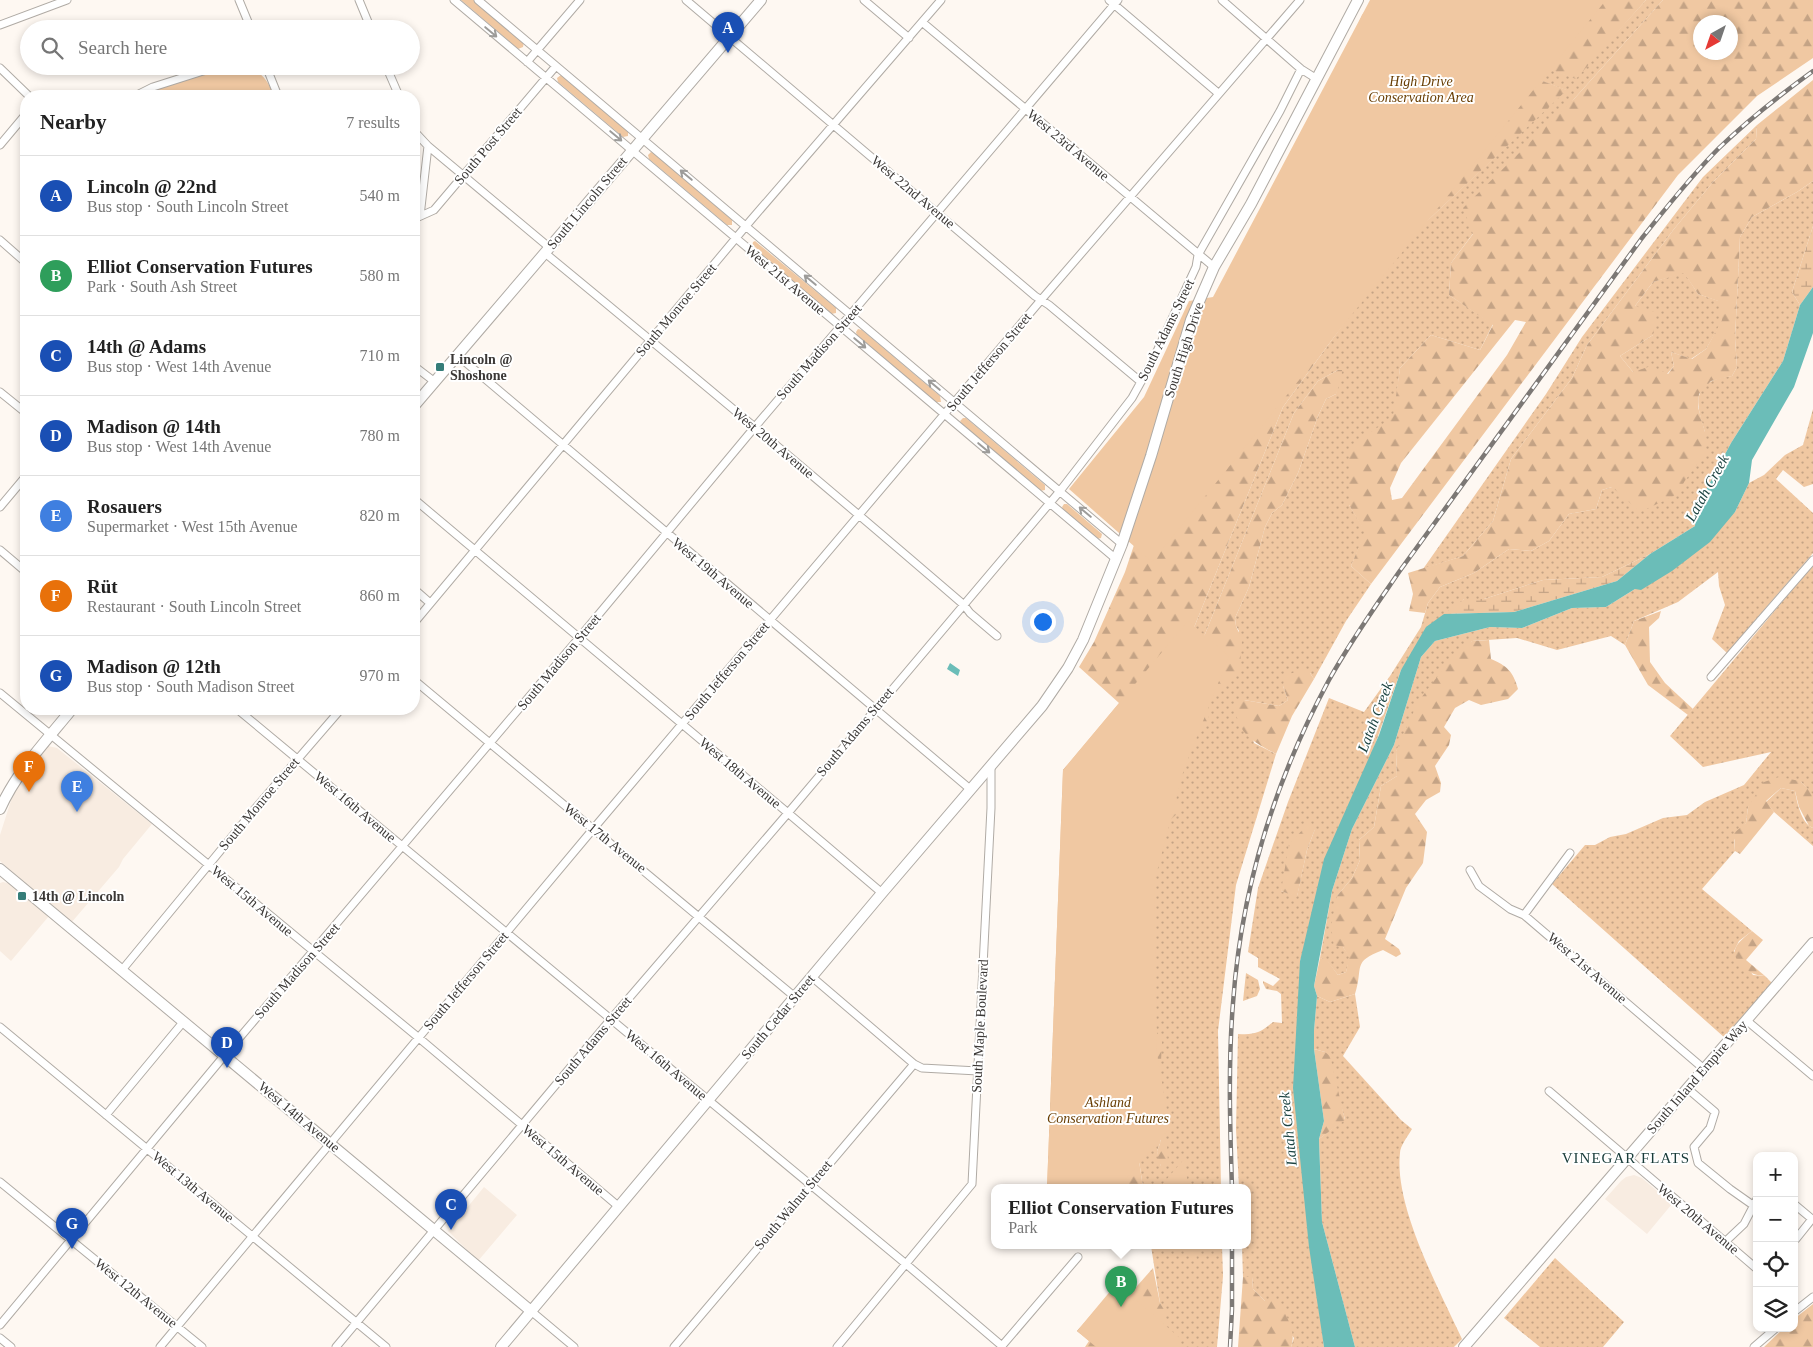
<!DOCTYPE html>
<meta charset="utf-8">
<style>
body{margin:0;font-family:"Times New Roman",serif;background:#f6f6f6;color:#222}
.controls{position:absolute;right:15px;bottom:15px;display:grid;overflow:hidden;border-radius:10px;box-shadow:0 2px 8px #0003}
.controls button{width:45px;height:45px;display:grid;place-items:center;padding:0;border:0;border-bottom:1px solid #e0e0e0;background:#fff;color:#222;font:25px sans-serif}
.compass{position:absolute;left:1693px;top:15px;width:45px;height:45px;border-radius:50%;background:#fff;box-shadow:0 2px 8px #0003;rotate:220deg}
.you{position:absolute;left:1042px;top:621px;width:18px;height:18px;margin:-12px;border:4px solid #fff;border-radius:50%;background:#1a73e8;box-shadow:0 0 0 8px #1a73e833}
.badge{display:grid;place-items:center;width:32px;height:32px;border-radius:50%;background:#0f766e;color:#fff;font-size:16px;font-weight:700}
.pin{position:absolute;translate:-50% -41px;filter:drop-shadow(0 1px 2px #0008)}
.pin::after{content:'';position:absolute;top:26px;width:18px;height:15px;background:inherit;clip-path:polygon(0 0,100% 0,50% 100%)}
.popup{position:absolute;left:991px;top:1184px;width:260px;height:65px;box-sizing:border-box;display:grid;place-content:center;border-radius:10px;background:#fff;filter:drop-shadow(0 1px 4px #0005);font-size:16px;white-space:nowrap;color:#767676}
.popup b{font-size:19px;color:#222}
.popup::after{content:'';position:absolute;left:50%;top:100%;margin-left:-10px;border:10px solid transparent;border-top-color:#fff}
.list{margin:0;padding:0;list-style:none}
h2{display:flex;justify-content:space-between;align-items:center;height:65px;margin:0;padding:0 20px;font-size:21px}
h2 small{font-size:16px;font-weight:400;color:#767676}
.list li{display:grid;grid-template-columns:32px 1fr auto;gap:15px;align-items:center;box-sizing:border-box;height:80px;padding:0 20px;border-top:1px solid #e0e0e0}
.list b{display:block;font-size:19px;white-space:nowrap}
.list p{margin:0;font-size:16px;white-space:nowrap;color:#767676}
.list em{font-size:16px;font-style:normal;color:#767676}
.icon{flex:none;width:28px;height:28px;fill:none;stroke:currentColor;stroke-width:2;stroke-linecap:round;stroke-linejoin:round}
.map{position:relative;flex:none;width:1813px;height:1347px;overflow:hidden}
.search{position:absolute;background:#fff;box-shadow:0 2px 8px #0003;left:20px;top:20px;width:400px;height:55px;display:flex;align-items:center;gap:12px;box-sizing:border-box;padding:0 18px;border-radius:28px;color:#767676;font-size:19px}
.panel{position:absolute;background:#fff;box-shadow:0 2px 8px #0003;left:20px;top:90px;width:400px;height:625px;border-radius:20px}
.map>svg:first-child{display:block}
</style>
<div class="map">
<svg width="1813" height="1347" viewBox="0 0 1813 1347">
<defs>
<pattern id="grass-dots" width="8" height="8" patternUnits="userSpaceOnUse" patternTransform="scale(1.25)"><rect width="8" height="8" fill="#f0c8a2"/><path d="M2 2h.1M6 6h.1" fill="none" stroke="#c4a385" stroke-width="1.8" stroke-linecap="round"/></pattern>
<pattern id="forest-firs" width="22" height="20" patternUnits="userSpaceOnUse" patternTransform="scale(1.25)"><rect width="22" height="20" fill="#f0c8a2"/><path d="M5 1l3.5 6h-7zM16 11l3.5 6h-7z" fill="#c4a385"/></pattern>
<pattern id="wetland-marsh" width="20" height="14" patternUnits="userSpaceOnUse" patternTransform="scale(1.25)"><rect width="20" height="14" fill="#f0c8a2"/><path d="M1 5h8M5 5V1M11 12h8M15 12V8" fill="none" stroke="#c4a385"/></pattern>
</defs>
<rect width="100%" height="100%" fill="#fef8f2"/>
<path fill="#f8ece1" d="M48,746L57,748L152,824L123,859L119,867L71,923L0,861V835L14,791L22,776Z
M3,882L11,884L49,916L11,961L0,951V883Z
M1634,1175L1642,1178L1672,1204L1647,1234L1605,1199L1621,1181L1626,1177Z
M484,1187L517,1215L478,1261L448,1231Z"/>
<path fill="url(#grass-dots)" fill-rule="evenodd" d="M1646,0H1663L1574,99L1451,263L1449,295L1493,324L1480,350L1431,335L1400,368L1394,417L1349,505L1366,532L1351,566L1371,584L1346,621L1314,679L1310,673L1283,686L1288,700L1279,706L1244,700L1254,743L1276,754L1236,885L1218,1031L1221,1188H1143L1097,868L1283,407L1387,264L1410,237L1566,90L1362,15L1369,6L1575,78ZM1338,370L1336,394L1326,399L1318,416L1298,473L1282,505L1272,513L1265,527L1249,587L1235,618L1236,626L1239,631L1194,705L1173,800L1162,741L1294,413L1318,381ZM1148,1013L1160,1107L1161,1166L1157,1151L1161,1141L1157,1125Z
M1757,125L1756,139L1713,182L1674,229L1587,345L1572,378L1511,459L1493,521L1463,556L1423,569L1546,394L1582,337L1703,177Z
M1813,181V226L1792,292L1800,305L1783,361L1731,443L1696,509L1695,526L1650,554L1602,577L1543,580L1484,599H1464L1401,670L1300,961L1319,1304L1324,1347H1291L1294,1338L1265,1301L1253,1289L1252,1277H1243L1242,1246H1247V1188H1239L1236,1129L1238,1034C1255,1035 1260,1033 1273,1022L1282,1023L1281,994L1277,991L1266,989L1263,983V981L1273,986L1280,979L1258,967V958L1248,952L1258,888L1288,802L1329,698L1364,712L1390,676L1421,627L1428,603L1440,587L1474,573L1509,549L1531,551L1549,541L1569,514L1596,509L1602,490L1612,487L1705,432C1700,415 1690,391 1712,381C1718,378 1726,377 1732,376L1737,367L1735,338L1740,237L1752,217L1797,192ZM1315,829L1307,850L1297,896L1281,891Z
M1684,272L1698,294L1719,301L1723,320L1706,349L1691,359L1671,352L1674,366L1667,374L1633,372L1620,356L1653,335L1635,306L1653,282Z
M1813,409V484L1804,487L1783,470L1776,479L1813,513V553L1727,653L1712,639L1725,605L1719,586L1718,572L1678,602L1634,621L1625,645L1611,636L1557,650L1517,638L1472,641L1396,751L1397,776L1381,786L1374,827L1359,840L1360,860L1352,878L1337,896L1343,947L1350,957L1346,972L1338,975L1327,961L1320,958L1332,891L1352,829L1394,745L1421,657L1435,641L1490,627L1522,628L1572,608L1606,607L1635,589L1735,512L1749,483L1764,475L1785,455L1803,445Z
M1813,565V795L1801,782L1787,779L1748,807L1746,823L1734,840L1735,851L1702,889L1752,931L1739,941L1734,951L1753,975L1765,976L1772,983L1725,1038L1552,884L1585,845H1595L1610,837L1626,834L1663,818L1687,815L1705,802L1744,785L1771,752L1703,767L1670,736Z
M1781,788L1795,791C1797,802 1801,823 1813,828V846L1774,812L1766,802Z
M1246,973L1258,980L1260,989L1257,996L1243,1001Z
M1355,994L1360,1027L1343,1056L1401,1120L1412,1129C1408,1136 1400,1146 1400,1153C1394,1207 1439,1289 1462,1339L1454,1347H1355L1322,1222L1319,1139L1345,1119L1325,1052L1314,1049V1031L1317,996L1330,1002Z
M1151,1246H1222L1223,1276L1217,1347H1143L1165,1313L1160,1303Z
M1555,1258L1624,1322L1603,1347H1540L1504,1318Z"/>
<path fill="url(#forest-firs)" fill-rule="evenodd" d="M1372,0H1646L1576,79L1369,6Z
M1663,0H1813V58L1757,96L1678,175L1371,584L1351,566L1365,532L1349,505V447L1393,417L1400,368L1431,335L1480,350L1493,325L1449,295L1451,263L1473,234L1463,208L1574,99ZM1700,22H1730V52H1700ZM1515,320L1526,322L1507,355L1402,498L1392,500L1390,488L1401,463Z
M1362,15L1567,90L1410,237L1387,264L1283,407L1097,868L1143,1188H1047L1063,770L1119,703L1079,667L1094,642L1125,572L1161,464Z
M1813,80V181L1797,192L1752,217L1740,237L1735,338L1737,367L1732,376L1711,381L1699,394L1698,407L1705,432V453L1674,496L1640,512L1612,487L1602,490L1596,509L1569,514L1549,541L1531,551L1509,549L1474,573L1440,587L1428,603L1425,613L1409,611L1413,594L1408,573L1463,556L1493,521L1511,459L1572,378L1587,345L1674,229L1713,182L1756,139L1757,125ZM1684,273L1698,294L1718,301L1722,320L1706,349L1692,359L1671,352L1674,366L1668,374L1651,366L1633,372L1620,356L1653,335L1655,312L1635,306L1653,282Z
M1338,370H1342L1341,380L1336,394L1326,399L1318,416L1298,473L1282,505L1272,513L1265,527L1249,587L1235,618L1236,626L1242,640L1240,668L1230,683L1206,696L1194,705L1208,715L1210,721C1204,731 1200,732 1194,739C1183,752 1178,783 1173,800L1179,805L1180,811L1166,824L1162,741L1294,413L1318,381Z
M1661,611L1659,618L1649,627L1650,662L1665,683L1693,709L1688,715L1648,685L1625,645L1634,621Z
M1489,640L1491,659C1507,666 1513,671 1518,689L1508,699L1481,705L1469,700L1455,708L1444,727L1451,735L1449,745L1435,766L1441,783L1440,792L1426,800L1415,814L1427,832L1423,863L1406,888L1385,939L1399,949L1401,954L1396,957L1383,950C1351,962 1364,967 1355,994L1330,1002L1317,996L1314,986L1320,958L1327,960L1338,975L1346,972L1349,957L1343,947L1334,945L1331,927L1337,896L1352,878L1360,860L1359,840L1374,827L1381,786L1397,776L1396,751L1418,702L1450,660L1472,641Z
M1300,670L1310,673L1314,679L1292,716L1276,754C1252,741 1236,733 1235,704L1244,700L1279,706L1288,700L1283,686L1285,676Z
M1779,777L1800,781L1813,794V828L1809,826L1799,807L1795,791L1781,788L1766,801L1774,812L1740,854L1735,851L1734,833L1746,823L1748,807L1764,782Z
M1310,822L1315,829L1307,850L1297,897L1281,891L1289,844Z
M1752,931L1763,940L1746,960L1765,976C1754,975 1752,974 1744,967C1726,952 1737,943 1752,931Z
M1148,1013L1162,1042L1161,1061L1155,1066L1167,1146L1168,1162L1164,1166L1159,1164L1157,1151L1161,1141L1157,1125Z
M1314,1049L1325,1052L1330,1056L1345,1120L1319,1139L1324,1121Z
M1153,1268L1160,1303L1166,1313L1162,1332L1143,1347H1085L1089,1341L1077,1331L1117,1283L1130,1294Z
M1243,1277H1252L1253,1289L1265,1301H1278C1286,1315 1297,1331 1291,1347H1238Z
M1813,1304V1347H1764L1784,1328H1794V1319Z"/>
<path fill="url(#wetland-marsh)" d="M1813,226V287L1800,305L1792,292Z
M1650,554L1617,581L1514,612L1444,614L1464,599H1484L1543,580L1602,577Z"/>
<path fill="#f0c8a2" d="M461,0H474L524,42L523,47L518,49Z
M1370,0H1606L1152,562L1069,489L1144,397L1189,301L1213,297Z
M246,67C262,71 269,82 274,96H144C174,80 212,72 246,67Z
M561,75L628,131V136L623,137L558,82L557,78Z
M651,152L654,153L732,220V225H727L649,159L648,155Z
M755,241L836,308V313L831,314L752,247L753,242Z
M858,329L862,330L940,396L941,402H935L857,336L856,332Z
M963,418H966L1045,485V490L1040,491L962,424L960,421Z
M1064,504H1067L1102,534L1101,538L1097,539L1063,509L1062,507Z
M1188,621L1229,656L1184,769L1154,883L1157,1054L1170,1128L1118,1188H1047L1063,770Z
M1185,1158L1188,1188H1159Z
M1177,1246H1195L1197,1262Z
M1118,1284L1181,1339L1179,1347H1096L1077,1331Z"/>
<path fill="#6bbdb8" d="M1813,287V333L1794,387L1752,460L1749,483L1735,512L1710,542L1672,571L1641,590L1635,589L1606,607L1572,608L1522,628L1490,627L1435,641L1421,657L1394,745L1352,829L1332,891L1314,986L1317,996L1314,1031V1049L1324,1121L1319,1139L1322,1222L1355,1347H1324L1309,1247L1293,1088L1300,961L1324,859L1379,735L1401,670L1426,627L1444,614L1514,612L1617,581L1650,554L1695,526L1696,509L1731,443L1783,361L1800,305Z
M950,663L960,670L958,676L947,669Z"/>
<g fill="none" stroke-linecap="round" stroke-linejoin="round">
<defs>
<path id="street" d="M239,0L251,29
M359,0L371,29
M454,0L1116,559
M478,0L1122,544
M686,0L1035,296L1049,305L1141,382
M864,0L909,38
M1109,0L1218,93
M1222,0L1301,69L1317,79
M922,22L1214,267
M0,25L67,0
M527,62L580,0
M266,66L278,96
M386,66L399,96
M0,68L29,96
M135,96L153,87L219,66
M414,131L428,146L420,216
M0,145L26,114
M428,146L550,248
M414,219L434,210L556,66
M0,240L26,263
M545,253C686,369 826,486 964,605L970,613L997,636
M457,355L970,789
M414,366L435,382
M0,392L26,413
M414,499L788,813L882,893
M0,507L26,476
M0,550L26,572
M414,589L430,603
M414,623L751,220L941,0
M1711,677L1813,560
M414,680L795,997
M0,693L419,1038L618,1206
M237,709L906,1264L1002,1346
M1470,870L1479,886L1510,909L1524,915L1704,1069
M1524,915L1570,853
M122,970L253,811L341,709
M812,977L914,1064L922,1068L978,1071
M1746,1020L1813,1076
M0,1027L386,1347
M1688,1089L1715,1112L1710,1128L1694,1147L1698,1163L1730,1189L1757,1208
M1549,1091L1757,1269
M106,1115L184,1021
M0,1182L202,1347
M1794,1204L1812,1219L1796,1239L1794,1238
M1726,1241L1744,1224L1757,1199
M531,1311L574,1347
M1794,1312L1813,1297
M0,1325L224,1056L579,638L754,428L1118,0
M0,1338L11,1347
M160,1347L599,822L1041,300L1300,0
M336,1347L611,1019L788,813L1060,491L1132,398L1152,362L1196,267L1198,255L1280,111L1301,69
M674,1347L914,1064
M837,1347L972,1184L991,808V765
M1001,1347L1078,1257
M1754,1347L1776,1328"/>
<path id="secondary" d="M414,406L761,0
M0,809C17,771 46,741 72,709
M0,869L531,1311
M501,1347L882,893L1042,706L1068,668L1083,640L1122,544L1151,456L1191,320L1214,267L1251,204L1358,0
M1464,1347L1813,943"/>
</defs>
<use href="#street" stroke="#b0aba5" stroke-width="9"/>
<use href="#secondary" stroke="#b0aba5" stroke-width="12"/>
<use href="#street" stroke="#fff" stroke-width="7"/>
<use href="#secondary" stroke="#fff" stroke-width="10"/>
<defs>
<path id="rail" d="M1232,1188C1230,1127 1228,1065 1233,1003C1241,890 1275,780 1329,680C1350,642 1375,607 1399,572L1642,238C1667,207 1691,176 1719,148C1748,120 1780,95 1813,71
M1230,1347L1232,1309V1246"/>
</defs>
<use href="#rail" stroke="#7c7875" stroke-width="4.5"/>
<use href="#rail" stroke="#fff" stroke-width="2.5" stroke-dasharray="8" stroke-linecap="butt"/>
</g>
<defs><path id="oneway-shaft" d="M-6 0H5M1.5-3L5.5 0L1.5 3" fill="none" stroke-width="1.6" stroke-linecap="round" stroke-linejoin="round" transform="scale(1.25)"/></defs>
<g stroke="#9d9c9a">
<use href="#oneway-shaft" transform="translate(491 32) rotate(40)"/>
<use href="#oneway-shaft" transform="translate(616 136) rotate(40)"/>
<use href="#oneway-shaft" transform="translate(686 175) rotate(-140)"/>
<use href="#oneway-shaft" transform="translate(810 280) rotate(-140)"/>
<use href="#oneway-shaft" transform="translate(860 343) rotate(40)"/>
<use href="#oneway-shaft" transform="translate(934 385) rotate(-140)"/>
<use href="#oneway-shaft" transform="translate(984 448) rotate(40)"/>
<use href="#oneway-shaft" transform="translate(1085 512) rotate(-140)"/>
</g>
<g fill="#357d79" stroke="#fff" stroke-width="2">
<rect x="435" y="362" width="10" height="10" rx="2.5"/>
<rect x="17" y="891" width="10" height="10" rx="2.5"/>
</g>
<g text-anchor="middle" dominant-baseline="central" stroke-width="4" stroke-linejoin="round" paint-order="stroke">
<g font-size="14" font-style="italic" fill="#683d02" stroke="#fff">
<text x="1421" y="81">High Drive<tspan x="1421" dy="16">Conservation Area</tspan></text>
<text x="1108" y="1102">Ashland<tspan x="1108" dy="16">Conservation Futures</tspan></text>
</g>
<g font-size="14" fill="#3b3836" stroke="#fff">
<text transform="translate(1068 145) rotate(40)">West 23rd Avenue</text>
<text transform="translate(488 146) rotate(-50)">South Post Street</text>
<text transform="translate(913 192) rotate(40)">West 22nd Avenue</text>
<text transform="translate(587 203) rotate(-50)">South Lincoln Street</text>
<text transform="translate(785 280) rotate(40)">West 21st Avenue</text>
<text transform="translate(676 310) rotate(-50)">South Monroe Street</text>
<text transform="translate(1166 330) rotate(-64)">South Adams Street</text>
<text transform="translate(1184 350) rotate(-72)">South High Drive</text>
<text transform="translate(819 352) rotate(-49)">South Madison Street</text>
<text transform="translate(989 362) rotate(-50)">South Jefferson Street</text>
<text transform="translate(773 443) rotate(40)">West 20th Avenue</text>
<text transform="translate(713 573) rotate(40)">West 19th Avenue</text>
<text transform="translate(559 662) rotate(-50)">South Madison Street</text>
<text transform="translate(727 671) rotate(-50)">South Jefferson Street</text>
<text transform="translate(855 732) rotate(-50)">South Adams Street</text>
<text transform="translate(740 773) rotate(40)">West 18th Avenue</text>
<text transform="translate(259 804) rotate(-50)">South Monroe Street</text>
<text transform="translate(355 807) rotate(40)">West 16th Avenue</text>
<text transform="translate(605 838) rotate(39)">West 17th Avenue</text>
<text transform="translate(252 901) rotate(40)">West 15th Avenue</text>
<text transform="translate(1587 968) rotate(41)">West 21st Avenue</text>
<text transform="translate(297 971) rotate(-49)">South Madison Street</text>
<text transform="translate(466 981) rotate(-50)">South Jefferson Street</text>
<text transform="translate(778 1017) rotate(-50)">South Cedar Street</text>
<text transform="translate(980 1026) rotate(-87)">South Maple Boulevard</text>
<text transform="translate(593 1041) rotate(-50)">South Adams Street</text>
<text transform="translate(666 1065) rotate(40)">West 16th Avenue</text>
<text transform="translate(1697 1077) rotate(-49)">South Inland Empire Way</text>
<text transform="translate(299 1117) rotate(40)">West 14th Avenue</text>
<text transform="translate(563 1160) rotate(40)">West 15th Avenue</text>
<text transform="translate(193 1187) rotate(40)">West 13th Avenue</text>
<text transform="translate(793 1205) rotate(-50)">South Walnut Street</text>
<text transform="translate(1698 1219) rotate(40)">West 20th Avenue</text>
<text transform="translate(136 1293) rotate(39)">West 12th Avenue</text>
</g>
<g font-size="14" font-weight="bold" fill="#3b3836" stroke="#fff" text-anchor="start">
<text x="450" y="359">Lincoln @<tspan x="450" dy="16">Shoshone</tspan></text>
<text x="32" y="896">14th @ Lincoln</text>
</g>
<g font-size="15" font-style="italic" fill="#1d4442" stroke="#fff">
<text transform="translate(1707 488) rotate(-61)">Latah Creek</text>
<text transform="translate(1375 717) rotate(-69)">Latah Creek</text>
<text transform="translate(1288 1129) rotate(-96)">Latah Creek</text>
</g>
<g font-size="15" letter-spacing="1" fill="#193c3a" stroke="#fff">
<text x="1626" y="1158">VINEGAR FLATS</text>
</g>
</g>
</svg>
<div class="controls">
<button>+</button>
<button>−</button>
<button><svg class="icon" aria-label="locate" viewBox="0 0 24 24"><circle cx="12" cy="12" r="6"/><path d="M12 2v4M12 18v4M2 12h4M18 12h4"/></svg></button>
<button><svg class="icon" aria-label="layers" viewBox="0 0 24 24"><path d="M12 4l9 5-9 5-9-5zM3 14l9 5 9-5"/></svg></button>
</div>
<svg class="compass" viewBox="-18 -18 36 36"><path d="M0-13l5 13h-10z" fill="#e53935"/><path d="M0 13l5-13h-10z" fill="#767676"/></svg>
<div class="you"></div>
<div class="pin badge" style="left:728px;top:53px;background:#1a4fb4">A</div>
<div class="pin badge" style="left:1121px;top:1307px;background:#2e9e5b">B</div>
<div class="popup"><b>Elliot Conservation Futures</b>Park</div>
<div class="pin badge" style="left:451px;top:1230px;background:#1a4fb4">C</div>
<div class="pin badge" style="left:227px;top:1068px;background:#1a4fb4">D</div>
<div class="pin badge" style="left:77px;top:812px;background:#3f7fe0">E</div>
<div class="pin badge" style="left:29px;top:792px;background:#e8710a">F</div>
<div class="pin badge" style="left:72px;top:1249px;background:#1a4fb4">G</div>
<div class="search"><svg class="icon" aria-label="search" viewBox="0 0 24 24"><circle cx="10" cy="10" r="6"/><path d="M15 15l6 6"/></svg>Search here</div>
<section class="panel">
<h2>Nearby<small>7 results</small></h2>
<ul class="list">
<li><span class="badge" style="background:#1a4fb4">A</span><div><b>Lincoln @ 22nd</b><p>Bus stop · South Lincoln Street</p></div><em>540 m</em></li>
<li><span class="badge" style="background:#2e9e5b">B</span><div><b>Elliot Conservation Futures</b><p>Park · South Ash Street</p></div><em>580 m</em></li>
<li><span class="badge" style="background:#1a4fb4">C</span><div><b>14th @ Adams</b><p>Bus stop · West 14th Avenue</p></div><em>710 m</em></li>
<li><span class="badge" style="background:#1a4fb4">D</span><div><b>Madison @ 14th</b><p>Bus stop · West 14th Avenue</p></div><em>780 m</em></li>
<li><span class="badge" style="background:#3f7fe0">E</span><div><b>Rosauers</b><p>Supermarket · West 15th Avenue</p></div><em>820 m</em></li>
<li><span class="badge" style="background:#e8710a">F</span><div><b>Rüt</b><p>Restaurant · South Lincoln Street</p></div><em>860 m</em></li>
<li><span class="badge" style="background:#1a4fb4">G</span><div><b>Madison @ 12th</b><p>Bus stop · South Madison Street</p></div><em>970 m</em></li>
</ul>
</section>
</div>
